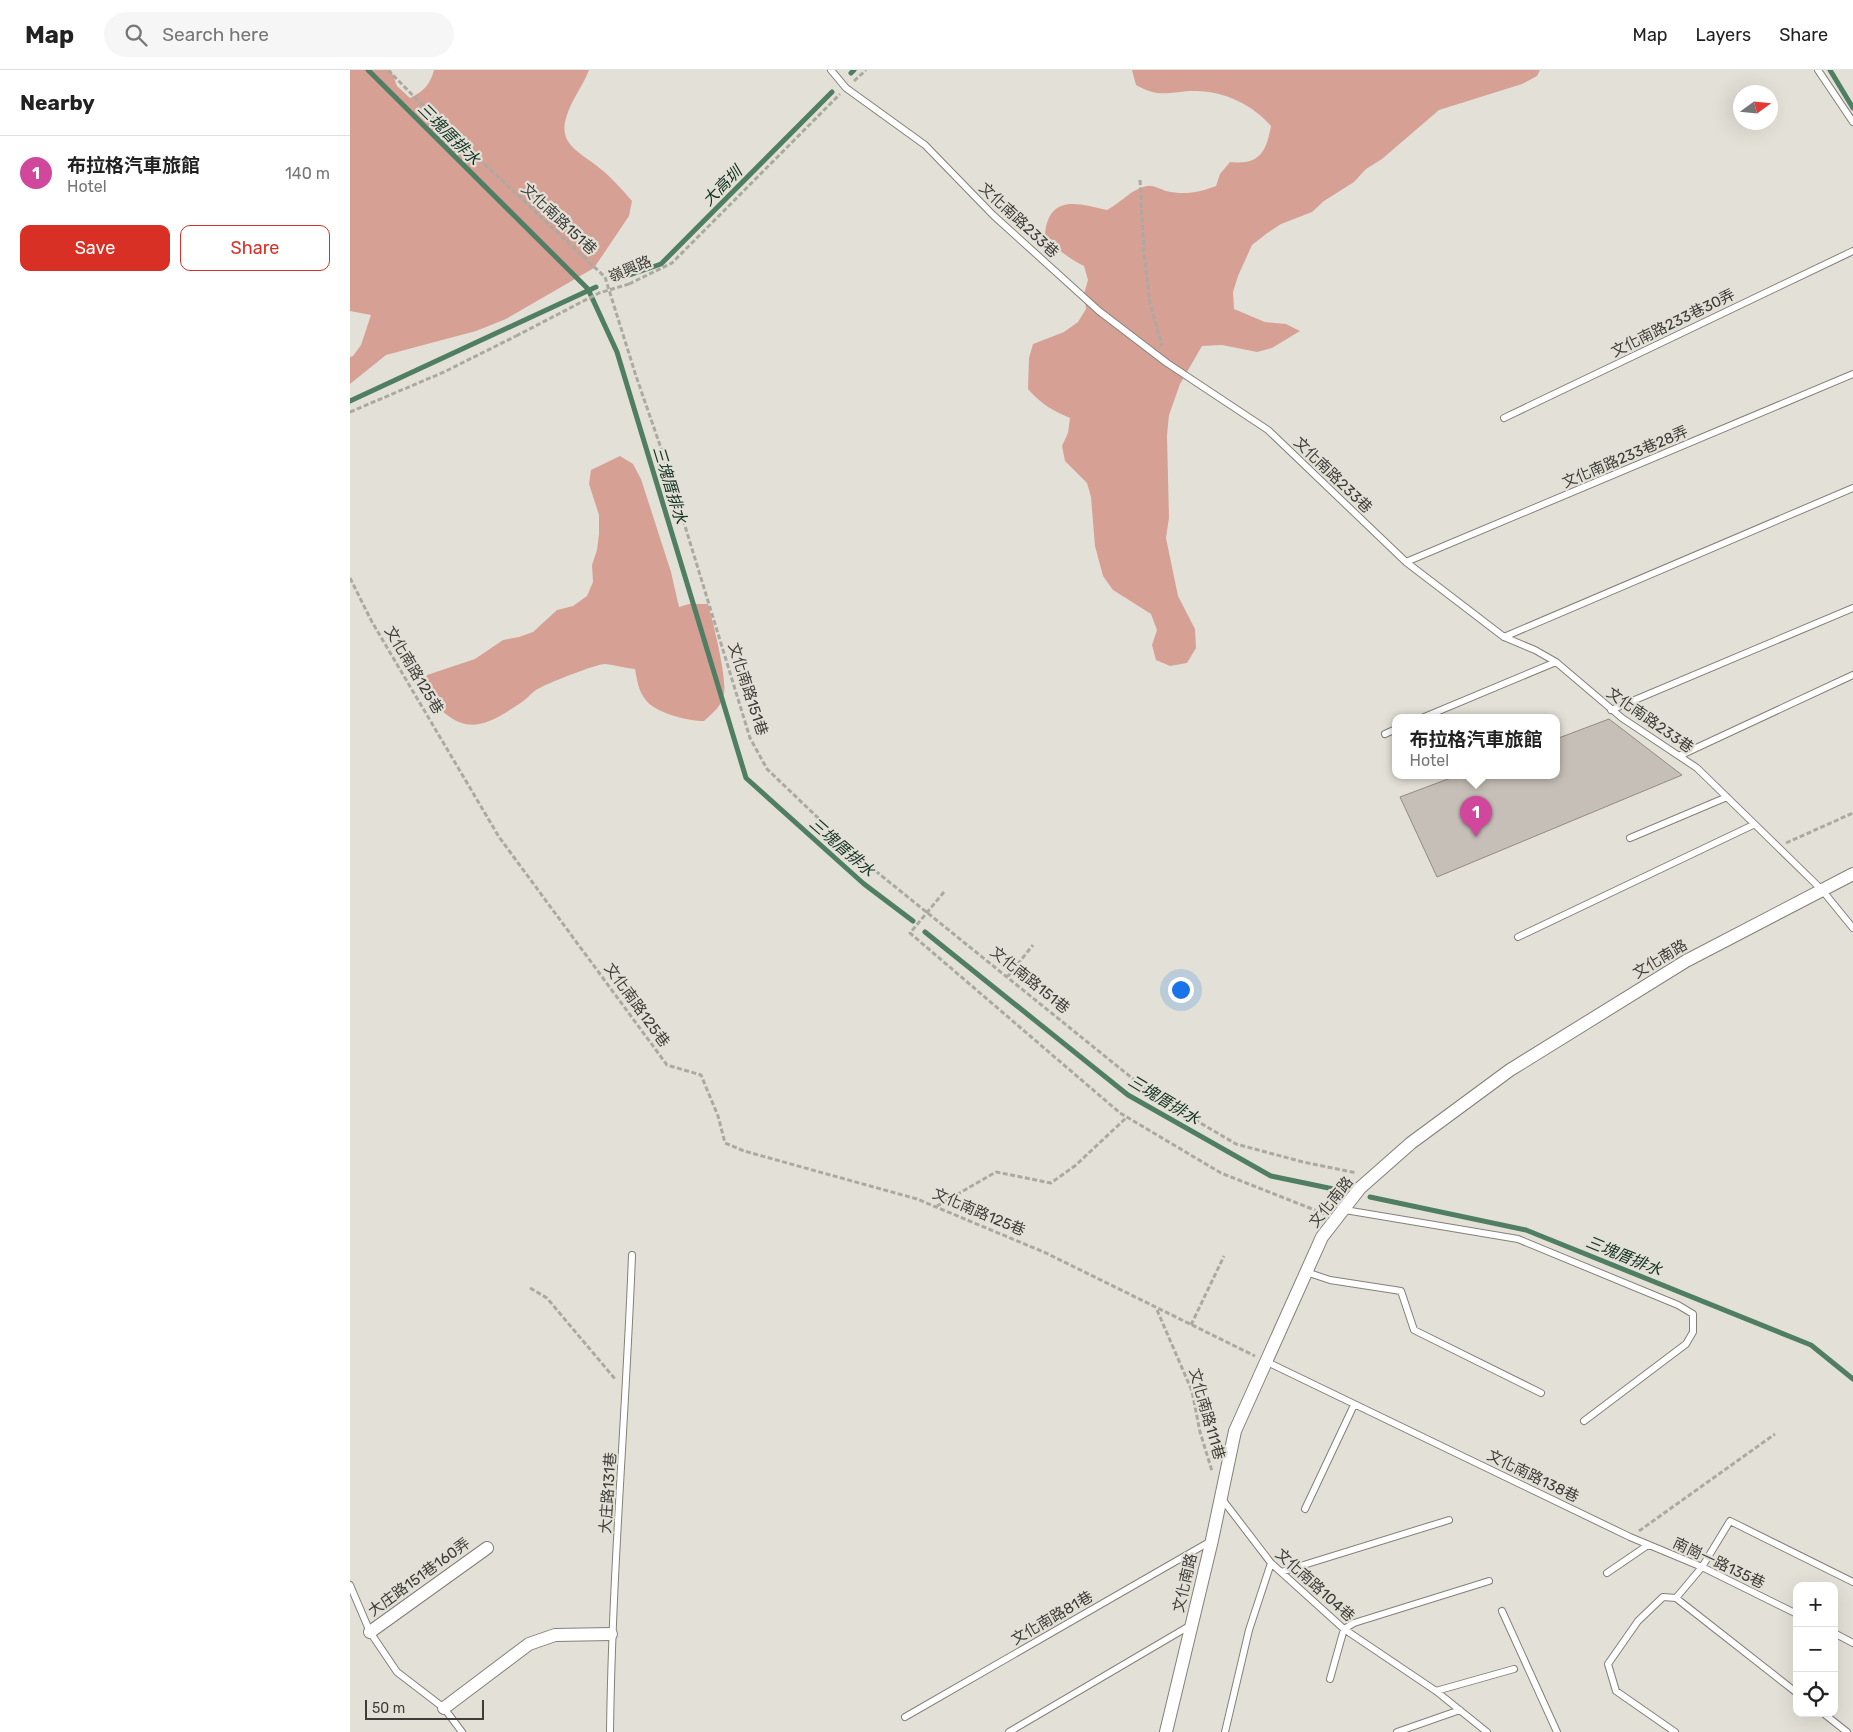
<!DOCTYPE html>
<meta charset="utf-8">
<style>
body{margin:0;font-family:Rubik,"Noto Sans TC",sans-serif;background:#f6f6f6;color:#222}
.controls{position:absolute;right:15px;bottom:15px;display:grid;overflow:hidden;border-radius:10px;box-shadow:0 5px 20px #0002}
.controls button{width:45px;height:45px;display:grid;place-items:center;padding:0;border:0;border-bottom:1px solid #e0e0e0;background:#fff;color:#222;font:25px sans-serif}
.compass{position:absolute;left:1383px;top:15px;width:45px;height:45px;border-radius:50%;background:#fff;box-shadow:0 5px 20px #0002;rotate:75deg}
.scale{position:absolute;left:15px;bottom:12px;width:119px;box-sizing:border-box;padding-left:5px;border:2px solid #3e3d39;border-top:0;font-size:14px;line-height:18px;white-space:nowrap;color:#3e3d39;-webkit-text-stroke:4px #e3e1d7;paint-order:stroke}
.you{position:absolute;left:830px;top:919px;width:18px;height:18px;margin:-12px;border:4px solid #fff;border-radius:50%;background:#1a73e8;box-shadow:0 0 0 8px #1a73e833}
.badge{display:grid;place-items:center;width:32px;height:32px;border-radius:50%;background:#d93025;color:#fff;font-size:16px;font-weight:700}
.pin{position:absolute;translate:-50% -41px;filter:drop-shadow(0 1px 2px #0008)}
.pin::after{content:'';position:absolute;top:26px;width:18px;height:15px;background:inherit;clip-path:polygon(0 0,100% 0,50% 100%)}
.popup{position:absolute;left:1042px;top:644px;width:168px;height:65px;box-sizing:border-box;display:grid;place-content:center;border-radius:10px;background:#fff;filter:drop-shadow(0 1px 4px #0005);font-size:16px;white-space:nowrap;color:#767676}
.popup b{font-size:19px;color:#222}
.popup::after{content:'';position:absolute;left:50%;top:100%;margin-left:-10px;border:10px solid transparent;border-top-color:#fff}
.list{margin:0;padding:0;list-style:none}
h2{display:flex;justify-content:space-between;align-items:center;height:65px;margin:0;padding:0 20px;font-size:21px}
h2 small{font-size:16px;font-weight:400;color:#767676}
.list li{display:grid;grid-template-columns:32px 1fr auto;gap:15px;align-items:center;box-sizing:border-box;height:75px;padding:0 20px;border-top:1px solid #e0e0e0}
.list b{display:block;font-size:19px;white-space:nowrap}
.list p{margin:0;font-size:16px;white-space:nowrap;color:#767676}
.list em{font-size:16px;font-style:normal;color:#767676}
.actions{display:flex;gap:10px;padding:15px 20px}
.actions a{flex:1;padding:11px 0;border:1px solid #d93025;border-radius:10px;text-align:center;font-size:18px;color:#d93025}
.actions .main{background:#d93025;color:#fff}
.icon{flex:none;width:28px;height:28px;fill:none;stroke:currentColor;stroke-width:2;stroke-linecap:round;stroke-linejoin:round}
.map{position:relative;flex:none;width:1503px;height:1662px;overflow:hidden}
header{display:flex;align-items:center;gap:30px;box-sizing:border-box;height:70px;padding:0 25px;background:#fff;border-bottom:1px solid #e0e0e0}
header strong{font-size:24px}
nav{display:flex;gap:28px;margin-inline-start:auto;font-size:18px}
.search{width:350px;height:45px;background:#f6f6f6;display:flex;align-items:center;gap:12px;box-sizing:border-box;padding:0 18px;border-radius:28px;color:#767676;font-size:19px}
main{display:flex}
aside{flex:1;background:#fff}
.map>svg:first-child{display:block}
</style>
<header>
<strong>Map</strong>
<div class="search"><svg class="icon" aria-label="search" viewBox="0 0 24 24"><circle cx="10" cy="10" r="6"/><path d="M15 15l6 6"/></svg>Search here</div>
<nav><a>Map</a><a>Layers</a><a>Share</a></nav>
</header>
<main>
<aside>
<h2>Nearby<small></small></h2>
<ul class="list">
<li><span class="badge" style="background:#d1479c">1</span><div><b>布拉格汽車旅館</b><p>Hotel</p></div><em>140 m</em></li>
</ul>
<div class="actions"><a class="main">Save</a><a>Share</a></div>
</aside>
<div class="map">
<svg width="1503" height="1662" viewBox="0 0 1503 1662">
<rect width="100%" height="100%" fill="#e3e1d7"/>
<path fill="#d7a094" d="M0,0H41L47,16L60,28C74,21 80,15 84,0H239C233,16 222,29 217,45C207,73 228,81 247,96C260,106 271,118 282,131L279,146L244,198L156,249L126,261L36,285L0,314V287L3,286L11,275L21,245L0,241Z
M782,0H1190L1187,6L1172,14L1089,40L1032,89L1016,99L1004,112L974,131L962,142L931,154L916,164L902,175L888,206L883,222L884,239L915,252L936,254L950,261L922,278L907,282L872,275L852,276L830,314L819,345L817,365L819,448L816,468L828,526L845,559L846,578L837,593L820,596L806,590L802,575L807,560L801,544L763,520L753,506L745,476L741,427L737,413L715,391L712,376L718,363L720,348C703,341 690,333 678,319L679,288L683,274L714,262L728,252L736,239L734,224L738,210L734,196C718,188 706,179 695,164C699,124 728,133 757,140C772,132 781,119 797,116C803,115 810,119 816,121C834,125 848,123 866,116L870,104L880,92C909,95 916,83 921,56C903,35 874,21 846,21C820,21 810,29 786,15Z
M270,386L283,394L291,409L321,502L329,537L339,534H358C363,551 377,608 374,623C372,636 363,643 354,651C338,651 304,643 295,629C288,620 287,609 285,599C275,598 264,595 255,594C246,594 195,614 186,620C181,623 177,629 172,632C125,664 110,664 72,620L77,605L125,589L153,570L169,567L183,562L207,540L223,536L237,526L243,512L242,495L247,480L249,464V445L239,414L241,400Z"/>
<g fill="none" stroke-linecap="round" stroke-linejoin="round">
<path stroke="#507e63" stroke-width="5" d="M18,0L238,219L267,282L396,708L514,814L563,851
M1480,0L1503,38
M501,3L504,0
M268,209L311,194L482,22
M0,331L246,217
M575,862L778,1025L921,1106L993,1121
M1020,1127L1176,1160L1461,1275L1503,1309"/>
</g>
<path fill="#c6bfb8" stroke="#918a83" d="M1259,649L1332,705L1087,807L1050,727L1106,706H1206V669Z"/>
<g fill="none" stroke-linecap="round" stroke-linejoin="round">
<defs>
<path id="lane" d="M481,0L496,18L575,75L643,145L749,241L817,293L918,360L1056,492L1154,567L1185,580L1206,592L1272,648L1347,698L1472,820L1503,858
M1468,0L1503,52
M1154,348L1503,181
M1056,492L1503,304
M1154,567L1503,418
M1261,640L1503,538
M1072,648L1206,592
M1035,664L1046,659
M1329,686L1503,605
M1280,768L1377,727
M1168,867L1403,755
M995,1140L1168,1169L1328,1235L1343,1244V1262L1336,1274L1234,1351
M956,1202L980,1210L1051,1221L1064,1260L1191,1323
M915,1291L1280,1467L1352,1497L1447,1544
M872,1429L921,1493L994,1559L1086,1621L1137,1662
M955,1439L1004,1335
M931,1502L1099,1450
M1257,1503L1298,1475
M0,1515L20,1562L47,1602L94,1638L112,1662
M1326,1528L1447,1623
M1152,1541L1207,1662
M1484,1563L1503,1573
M980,1609L994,1559L1004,1553L1139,1511
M1086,1621L1164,1599
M1473,1643L1497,1662
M555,1647L861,1471
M260,1662C262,1503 276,1344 282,1185
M659,1662L841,1555
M875,1662L899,1560L921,1493
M1047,1662L1110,1640
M1325,1662L1266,1621L1258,1594L1288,1551L1313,1527L1326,1528L1352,1497L1380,1451L1503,1512"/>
<path id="street" d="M20,1562L137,1478
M94,1638L179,1574L205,1565L261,1564
M816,1662L862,1470L885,1361L972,1167L1010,1118L1061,1073L1160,1000L1336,891L1503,804"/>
</defs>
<use href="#lane" stroke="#838078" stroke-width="8"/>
<use href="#street" stroke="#838078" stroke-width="14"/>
<path stroke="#abaaa2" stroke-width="3" stroke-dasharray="5 2.5" stroke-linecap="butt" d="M38,0L84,47L255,207L286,306L312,381L400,668L417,699L512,790L803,1025L886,1074L953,1092L1007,1103
M504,11L516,0
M790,110L794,184L800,233L812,276
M279,214L322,193L490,24
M0,342L94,302L166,266
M0,508L22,552L149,767L317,995L351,1005L368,1046L375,1073L394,1081L567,1129L696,1183L905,1286
M1436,773L1503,743
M594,822L560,863L770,1043L871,1103L975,1144
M658,906L683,875
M587,1136L646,1102L701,1113L726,1095L777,1047
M180,1218L197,1228L265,1309
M807,1240L842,1321L850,1362L862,1401
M841,1255L874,1186
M1289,1461L1425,1364"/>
<use href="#lane" stroke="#fff" stroke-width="6"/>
<use href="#street" stroke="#fff" stroke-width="12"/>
<path stroke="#abaaa2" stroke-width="3" stroke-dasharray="5 2.5" stroke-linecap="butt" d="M166,266L249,223L279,214"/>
</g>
<g text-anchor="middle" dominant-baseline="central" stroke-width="4.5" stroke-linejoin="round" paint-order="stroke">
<g font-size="15" fill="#3e3d39" stroke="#e3e1d7">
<text transform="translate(209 149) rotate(43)">文化南路151巷</text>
<text transform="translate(669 150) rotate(43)">文化南路233巷</text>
<text transform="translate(280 199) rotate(-23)">嶺興路</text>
<text transform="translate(1323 253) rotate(-26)">文化南路233巷30弄</text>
<text transform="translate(1275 387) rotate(-23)">文化南路233巷28弄</text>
<text transform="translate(983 405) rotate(44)">文化南路233巷</text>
<text transform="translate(64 600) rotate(59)">文化南路125巷</text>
<text transform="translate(398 619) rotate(72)">文化南路151巷</text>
<text transform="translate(1300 650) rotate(35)">文化南路233巷</text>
<text transform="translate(1310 889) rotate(-31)">文化南路</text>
<text transform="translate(680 910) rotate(39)">文化南路151巷</text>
<text transform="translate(287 935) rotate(54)">文化南路125巷</text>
<text transform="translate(981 1132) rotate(-51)">文化南路</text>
<text transform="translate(629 1142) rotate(23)">文化南路125巷</text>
<text transform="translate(857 1344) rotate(74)">文化南路111巷</text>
<text transform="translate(1183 1406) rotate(26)">文化南路138巷</text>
<text transform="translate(258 1423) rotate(-86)">大庄路131巷</text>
<text transform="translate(1369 1493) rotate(25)">南崗一路135巷</text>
<text transform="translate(69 1507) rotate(-36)">大庄路151巷160弄</text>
<text transform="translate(835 1513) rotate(-77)">文化南路</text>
<text transform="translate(965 1515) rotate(42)">文化南路104巷</text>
<text transform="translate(702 1548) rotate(-30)">文化南路81巷</text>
</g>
<g font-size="16" font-style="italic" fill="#143222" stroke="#e3e1d7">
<text transform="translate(99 64) rotate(45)">三塊厝排水</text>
<text transform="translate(372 116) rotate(-45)">大高圳</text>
<text transform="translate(320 415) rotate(73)">三塊厝排水</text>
<text transform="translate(492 777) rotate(41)">三塊厝排水</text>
<text transform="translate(814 1030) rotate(31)">三塊厝排水</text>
<text transform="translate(1274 1186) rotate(22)">三塊厝排水</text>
</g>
</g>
</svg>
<div class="controls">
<button>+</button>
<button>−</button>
<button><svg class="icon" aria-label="locate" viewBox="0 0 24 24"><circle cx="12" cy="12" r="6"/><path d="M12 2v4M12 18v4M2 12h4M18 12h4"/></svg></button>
</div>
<svg class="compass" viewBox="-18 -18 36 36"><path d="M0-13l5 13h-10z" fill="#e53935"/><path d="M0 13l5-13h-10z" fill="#767676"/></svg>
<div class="scale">50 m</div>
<div class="you"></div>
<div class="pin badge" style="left:1126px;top:767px;background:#d1479c">1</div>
<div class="popup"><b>布拉格汽車旅館</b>Hotel</div>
</div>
</main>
